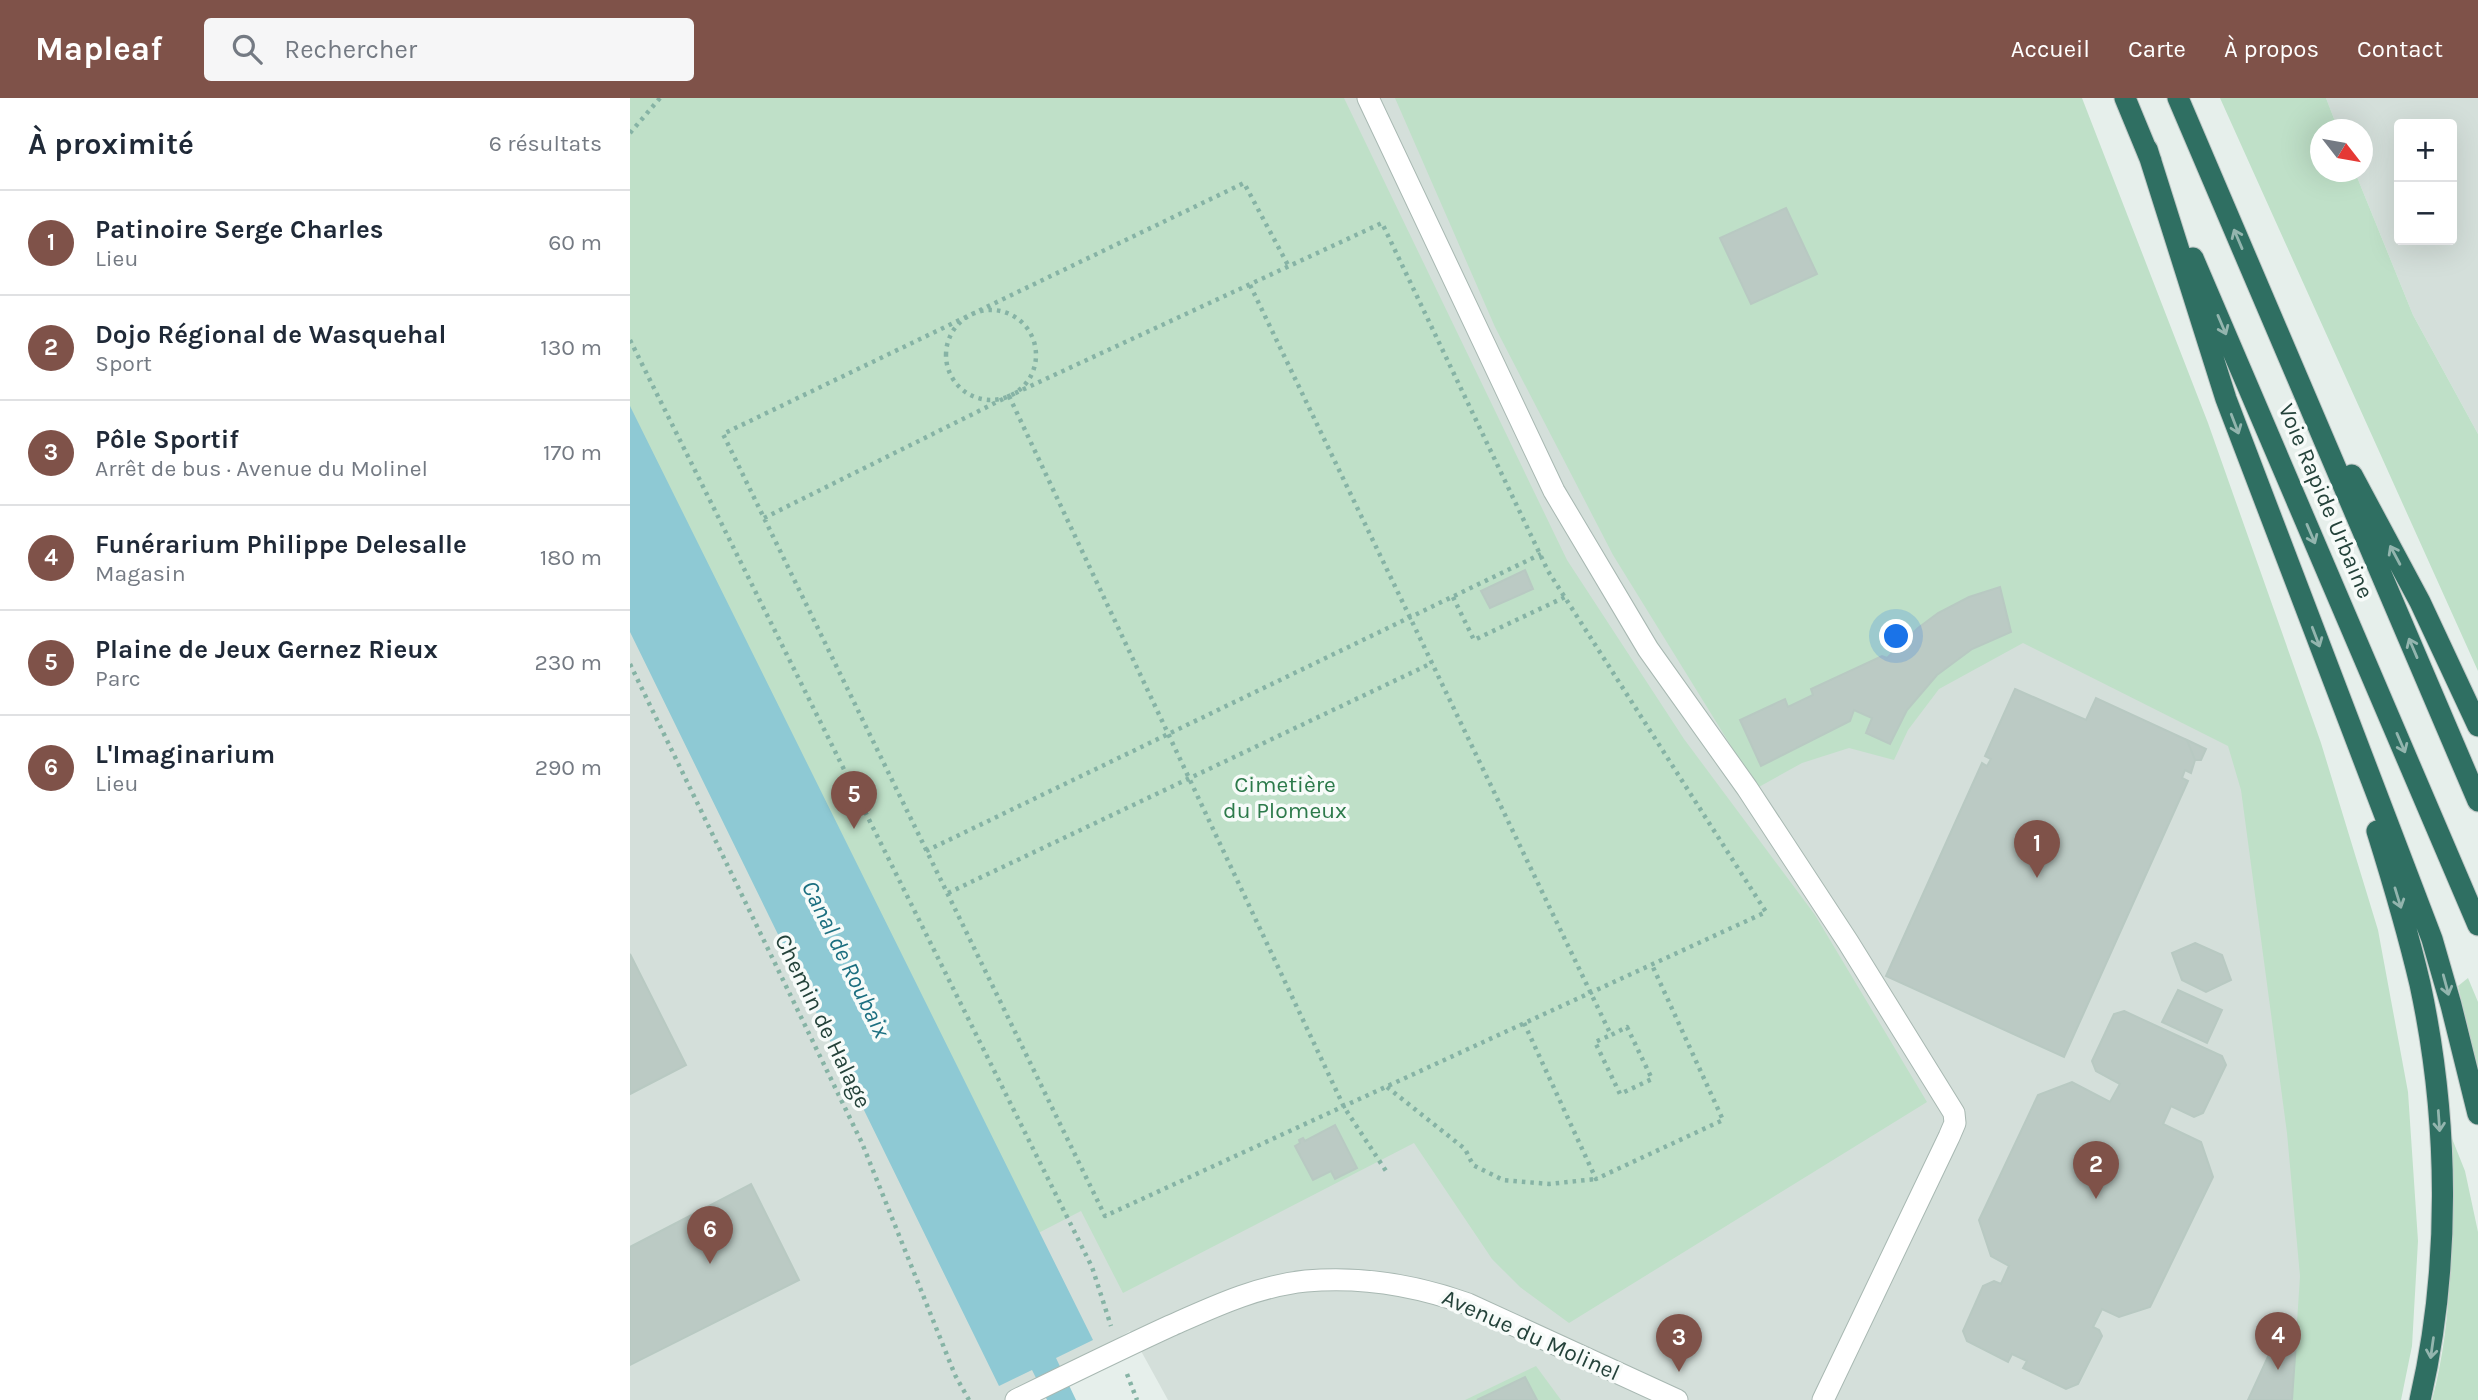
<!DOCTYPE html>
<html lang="fr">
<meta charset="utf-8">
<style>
body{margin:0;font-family:Karla,sans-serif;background:#f6f6f7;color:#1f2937}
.controls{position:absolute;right:21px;top:21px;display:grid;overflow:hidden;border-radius:7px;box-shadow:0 7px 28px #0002}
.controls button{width:63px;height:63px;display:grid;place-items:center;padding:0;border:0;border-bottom:2px solid #e0e1e3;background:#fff;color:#1f2937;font:35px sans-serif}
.compass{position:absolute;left:1680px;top:21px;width:63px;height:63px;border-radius:50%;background:#fff;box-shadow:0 7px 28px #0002;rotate:121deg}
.you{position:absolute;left:1267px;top:539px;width:24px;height:24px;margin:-18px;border:5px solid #fff;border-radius:50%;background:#1a73e8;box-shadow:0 0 0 10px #1a73e833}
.badge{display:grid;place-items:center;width:46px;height:46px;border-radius:50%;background:#7f5249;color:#fff;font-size:23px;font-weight:700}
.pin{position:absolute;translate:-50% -58px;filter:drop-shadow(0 2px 4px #0008)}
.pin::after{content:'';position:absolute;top:37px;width:24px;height:21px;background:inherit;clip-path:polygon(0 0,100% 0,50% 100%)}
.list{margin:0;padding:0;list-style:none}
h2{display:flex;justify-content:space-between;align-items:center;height:91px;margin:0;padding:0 28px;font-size:30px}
h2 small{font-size:23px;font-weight:400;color:#747a83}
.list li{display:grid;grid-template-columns:46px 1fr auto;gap:21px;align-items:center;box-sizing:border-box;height:105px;padding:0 28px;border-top:2px solid #e0e1e3}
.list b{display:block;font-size:26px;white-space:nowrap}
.list p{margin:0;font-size:23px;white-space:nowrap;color:#747a83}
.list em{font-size:23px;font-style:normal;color:#747a83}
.icon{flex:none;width:38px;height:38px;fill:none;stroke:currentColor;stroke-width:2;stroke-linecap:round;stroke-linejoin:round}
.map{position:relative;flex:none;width:1848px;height:1302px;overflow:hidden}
header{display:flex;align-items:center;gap:42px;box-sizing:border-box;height:98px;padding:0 35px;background:#7f5249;color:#fff}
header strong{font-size:33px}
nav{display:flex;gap:38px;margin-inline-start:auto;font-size:24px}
.search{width:490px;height:63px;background:#f6f6f7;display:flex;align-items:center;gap:18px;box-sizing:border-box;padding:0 24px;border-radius:7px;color:#747a83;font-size:26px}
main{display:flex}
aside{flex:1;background:#fff}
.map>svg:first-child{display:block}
</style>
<header>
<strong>Mapleaf</strong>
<div class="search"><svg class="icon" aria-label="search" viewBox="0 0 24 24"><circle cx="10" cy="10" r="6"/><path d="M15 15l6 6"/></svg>Rechercher</div>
<nav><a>Accueil</a><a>Carte</a><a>À propos</a><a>Contact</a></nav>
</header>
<main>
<aside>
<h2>À proximité<small>6 résultats</small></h2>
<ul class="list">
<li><span class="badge">1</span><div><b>Patinoire Serge Charles</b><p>Lieu</p></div><em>60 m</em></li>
<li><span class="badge">2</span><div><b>Dojo Régional de Wasquehal</b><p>Sport</p></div><em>130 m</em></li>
<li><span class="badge">3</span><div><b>Pôle Sportif</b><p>Arrêt de bus · Avenue du Molinel</p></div><em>170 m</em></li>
<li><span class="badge">4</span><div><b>Funérarium Philippe Delesalle</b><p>Magasin</p></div><em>180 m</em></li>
<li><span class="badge">5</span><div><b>Plaine de Jeux Gernez Rieux</b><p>Parc</p></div><em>230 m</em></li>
<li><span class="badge">6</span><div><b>L'Imaginarium</b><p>Lieu</p></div><em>290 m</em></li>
</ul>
</aside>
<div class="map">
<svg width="1848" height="1302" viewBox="0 0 1848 1302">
<rect width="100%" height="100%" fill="#e6efeb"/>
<path fill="#d4dfda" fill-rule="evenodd" d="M0,0H1434L1578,371L1754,1302H538L500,1233L389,1302H0Z
M1696,0H1848V336L1783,217L1725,74H1732V32L1708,31ZM1769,26H1822V142H1769Z"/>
<path fill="#bfe0c8" d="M0,0H714L937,462L1054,641L1185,817L1297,1004L939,1225L890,1189L862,1161L784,1045L493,1195L451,1113L387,1146L0,349Z
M765,0H1452L1578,325L1691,645L1748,832L1778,994L1788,1143L1782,1248L1771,1302H1662L1670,1178L1657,1035L1611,692L1598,648L1393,545L1309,591L1278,632L1264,662L1219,650L1172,665L1127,690L983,457L865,229Z
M1590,0H1696L1708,31L1690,32V74H1725L1783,217L1848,336V573Z
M1838,880L1848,904V975L1828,888Z
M1821,1038L1835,1073L1848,1134V1302H1802C1825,1217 1821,1125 1821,1038Z
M906,1268L931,1302H835Z"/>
<path fill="#8ec9d4" d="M0,308L463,1242L426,1260L446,1302H417L402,1272L369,1288L0,534Z"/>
<path fill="#bbcac4" stroke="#b8c9c2" stroke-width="2" d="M1156,110L1187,176L1121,206L1090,140Z
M895,472L903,491L860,510L851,493Z
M1370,489L1381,534L1342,551L1307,577L1277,612L1260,646L1236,635L1242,620L1224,612L1220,623L1131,668L1110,622L1155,601L1158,609L1183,597L1181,591L1252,558L1257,560L1288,530L1308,515L1339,499Z
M1385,591L1456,622L1466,600L1557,642L1565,662L1561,675L1555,672L1552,680L1558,683L1434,959L1256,878L1352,665L1357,668L1361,661L1355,658Z
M1557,642L1576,651L1571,662H1565Z
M1565,845L1592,857L1601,882L1576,894L1552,882L1542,855Z
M0,856L56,967L0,996Z
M1548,892L1592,912L1577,945L1532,924Z
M1494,913L1592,958L1596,967L1573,1015L1564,1019L1541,1008L1533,1026L1571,1044L1583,1079L1520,1209L1489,1219L1472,1211L1463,1229L1469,1232L1472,1238L1448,1286L1436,1291L1393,1270L1397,1263L1382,1256L1378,1264L1337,1243L1333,1233L1353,1188L1364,1183L1371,1186L1379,1168L1361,1158L1349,1122L1408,997L1442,984L1480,1004L1490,986L1466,973L1462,963L1484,916Z
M705,1027L727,1070L705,1081L701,1073L683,1082L665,1048L670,1045L669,1042L673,1040L675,1043Z
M121,1086L169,1182L0,1267V1149Z
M1649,1235L1666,1244L1662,1302H1618Z
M895,1279L907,1302H847Z"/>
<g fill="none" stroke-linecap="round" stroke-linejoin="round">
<defs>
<path id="minor" d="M738,0L924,393L1018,551L1117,690L1218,844L1324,1015L1325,1025L1319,1039L1193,1302
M386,1302C437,1277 488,1252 540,1228C583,1209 627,1188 676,1183C731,1178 785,1187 838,1206L1047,1302"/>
<path id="highway" d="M1495,0L1521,63
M1548,0L1848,703
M1517,51L1596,301L1802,841L1821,907L1848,1016
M1563,160L1848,827
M1722,377L1790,504L1848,628
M1747,733C1763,784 1778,835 1790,886C1819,1021 1821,1168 1790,1302"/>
</defs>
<use href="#minor" stroke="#a8b8b2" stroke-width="23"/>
<use href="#highway" stroke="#c2cac8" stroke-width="23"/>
<path stroke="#86b3a5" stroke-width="4.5" stroke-dasharray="3.5 5" stroke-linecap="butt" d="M0,35L30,0
M620,187L981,937L997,929L1022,981L990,996L965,944L981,937
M316 257a45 45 0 1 1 90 0a45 45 0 1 1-90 0Z
M0,242L462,1169L481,1228
M379,298L714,1009L756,1073
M134,420L379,298L752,125L918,473L1136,814L475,1118L93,336L614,85L659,169
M823,499L844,542L935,499
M0,566L232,1045L325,1277L339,1302
M296,753L911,456
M318,795L802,565
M894,925L966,1081L1093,1022L1022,867
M757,989L835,1051L843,1067L873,1082L919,1086L966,1081
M497,1276L507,1302"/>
<use href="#minor" stroke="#fff" stroke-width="21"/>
<use href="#highway" stroke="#2f6f62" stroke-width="21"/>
</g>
<defs><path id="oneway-shaft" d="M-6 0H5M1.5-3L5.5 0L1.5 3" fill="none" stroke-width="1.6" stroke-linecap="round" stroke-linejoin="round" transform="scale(1.75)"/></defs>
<g stroke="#93b5ae">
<use href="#oneway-shaft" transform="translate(1608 141) rotate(-113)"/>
<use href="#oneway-shaft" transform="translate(1592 227) rotate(67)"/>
<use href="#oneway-shaft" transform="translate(1605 326) rotate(69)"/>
<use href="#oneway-shaft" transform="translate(1681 436) rotate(67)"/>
<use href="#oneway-shaft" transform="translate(1765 457) rotate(-118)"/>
<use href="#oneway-shaft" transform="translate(1686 539) rotate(69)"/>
<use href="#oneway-shaft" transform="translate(1783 550) rotate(-113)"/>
<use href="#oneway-shaft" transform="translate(1771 645) rotate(67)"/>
<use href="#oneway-shaft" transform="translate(1768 800) rotate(73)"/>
<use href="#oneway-shaft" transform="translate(1816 887) rotate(75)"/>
<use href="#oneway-shaft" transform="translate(1809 1023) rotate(86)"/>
<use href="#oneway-shaft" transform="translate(1802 1250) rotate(98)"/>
</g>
<g text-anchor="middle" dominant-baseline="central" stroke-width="7" stroke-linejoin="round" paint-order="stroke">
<g font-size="23" fill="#24423a" stroke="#f7fbf9">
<text transform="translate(1696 403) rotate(67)">Voie Rapide Urbaine</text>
<text transform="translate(193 923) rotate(64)">Chemin de Halage</text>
<text transform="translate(901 1237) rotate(24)">Avenue du Molinel</text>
</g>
<g font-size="23" fill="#2d7a4b" stroke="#f7fbf9">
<text x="655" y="686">Cimetière<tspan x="655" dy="26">du Plomeux</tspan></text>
</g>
<g font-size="24" font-style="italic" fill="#1c6f80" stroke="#f7fbf9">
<text transform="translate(216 861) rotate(64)">Canal de Roubaix</text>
</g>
</g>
</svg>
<div class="controls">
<button>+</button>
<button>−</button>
</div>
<svg class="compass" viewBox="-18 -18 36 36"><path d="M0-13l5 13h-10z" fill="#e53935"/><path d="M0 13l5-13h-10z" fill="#747a83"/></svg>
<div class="you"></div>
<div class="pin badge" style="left:1407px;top:780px">1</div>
<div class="pin badge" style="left:1466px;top:1101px">2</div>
<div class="pin badge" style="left:1049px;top:1274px">3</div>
<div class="pin badge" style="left:1648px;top:1272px">4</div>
<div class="pin badge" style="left:224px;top:731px">5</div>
<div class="pin badge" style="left:80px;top:1166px">6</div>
</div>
</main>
